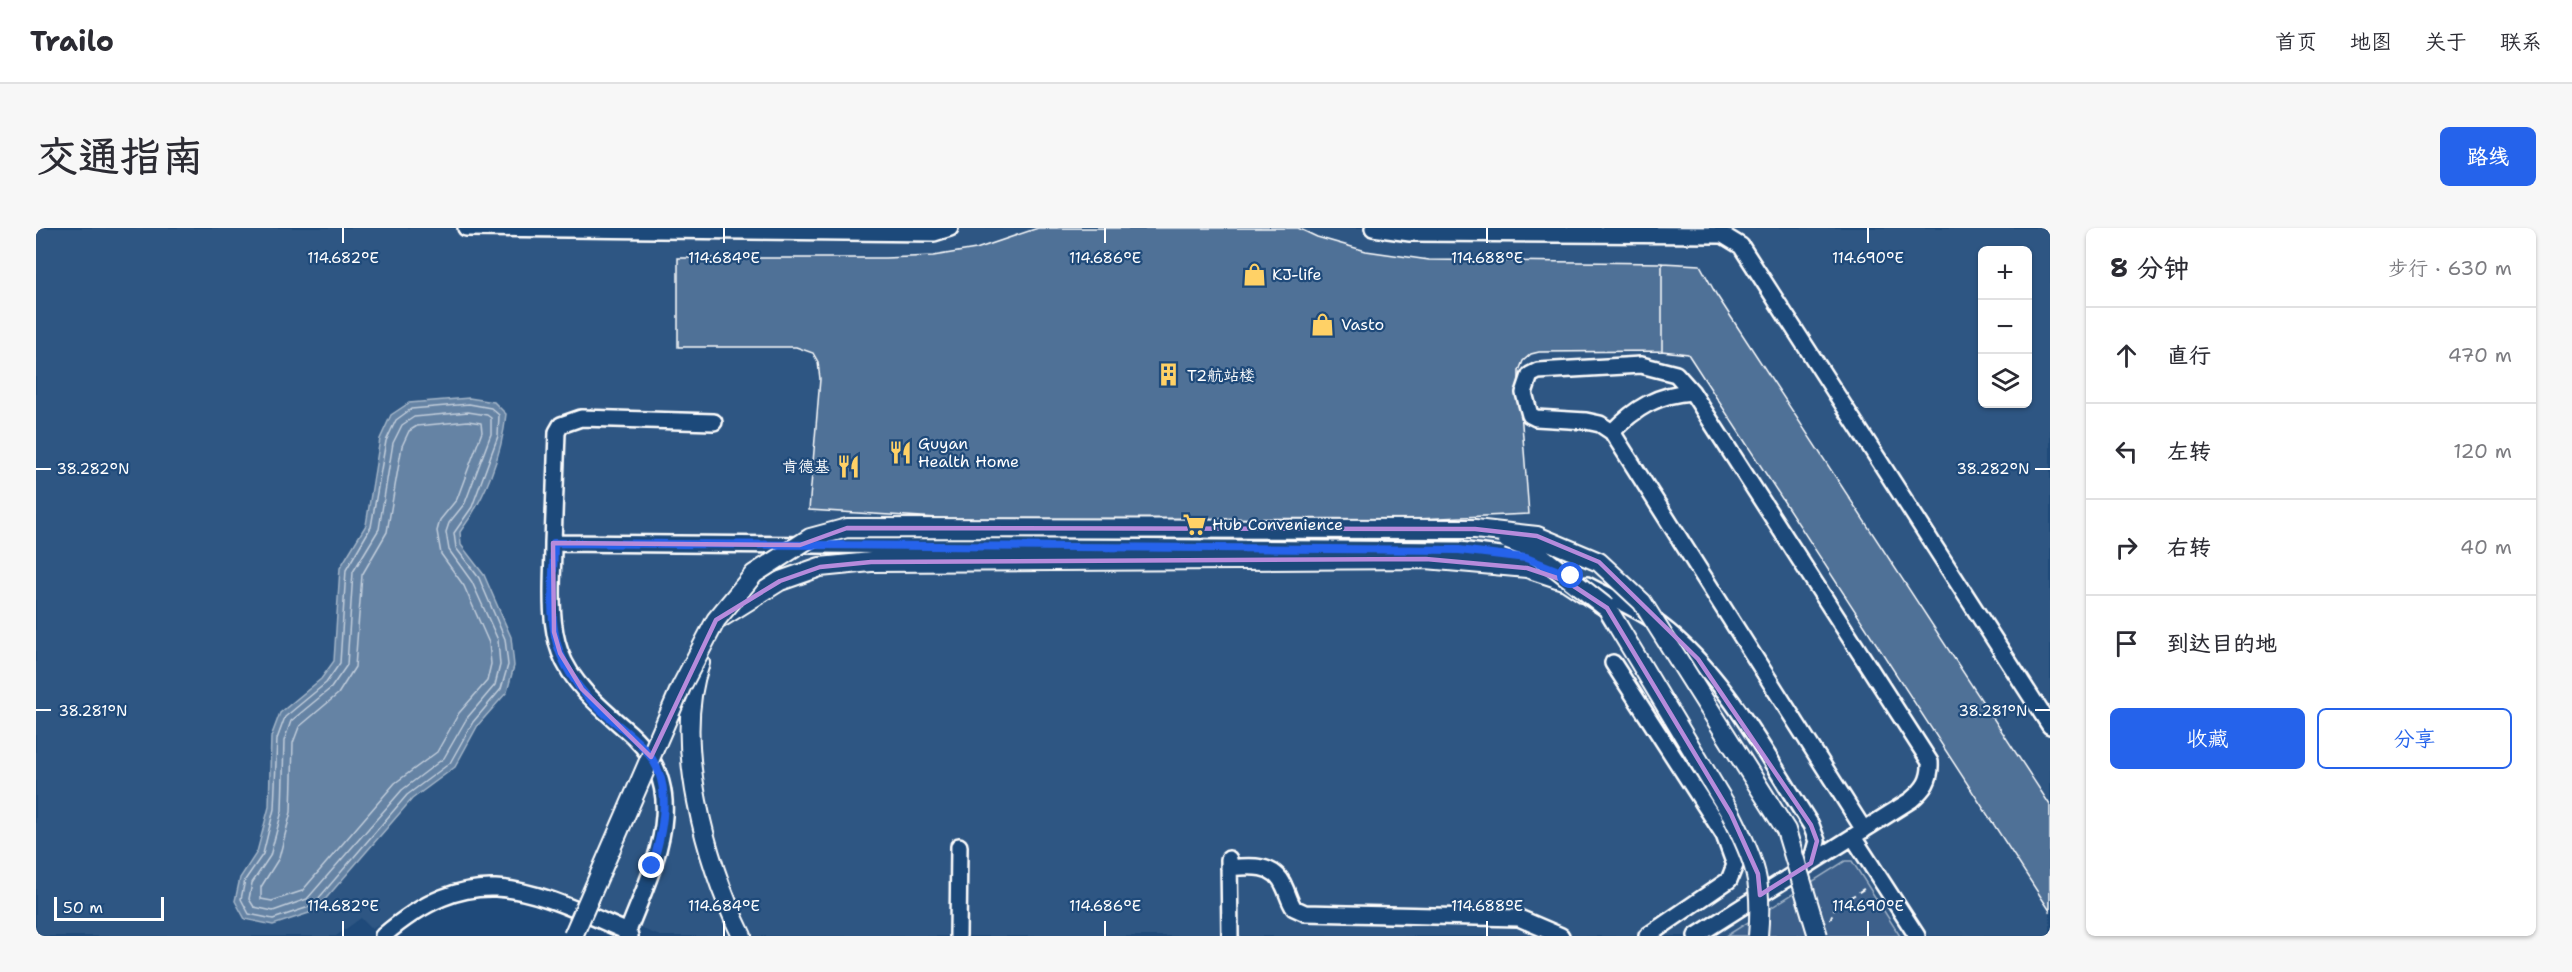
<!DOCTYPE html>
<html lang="zh">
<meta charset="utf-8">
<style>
body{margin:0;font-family:"Shantell Sans","LXGW WenKai TC",sans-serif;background:#f7f7f7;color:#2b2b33}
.controls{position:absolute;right:18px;top:18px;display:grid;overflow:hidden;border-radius:9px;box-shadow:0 2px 4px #0004}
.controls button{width:54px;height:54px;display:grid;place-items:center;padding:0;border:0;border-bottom:2px solid #e1e1e2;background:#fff;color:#2b2b33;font:30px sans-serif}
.scale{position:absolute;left:18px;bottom:15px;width:110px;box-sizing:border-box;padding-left:6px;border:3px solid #fff;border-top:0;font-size:16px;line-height:21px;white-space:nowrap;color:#fff;-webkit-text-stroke:4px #1f4a7a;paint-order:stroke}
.stop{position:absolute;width:18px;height:18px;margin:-14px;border:4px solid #2563eb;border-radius:50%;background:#fff}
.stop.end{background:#2563eb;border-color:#fff;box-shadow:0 2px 6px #0008}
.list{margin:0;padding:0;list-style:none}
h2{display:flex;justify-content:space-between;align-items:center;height:78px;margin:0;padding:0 24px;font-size:26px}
h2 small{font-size:20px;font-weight:400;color:#7c7c81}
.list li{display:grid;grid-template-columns:39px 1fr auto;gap:18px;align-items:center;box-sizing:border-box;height:96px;padding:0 24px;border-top:2px solid #e1e1e2}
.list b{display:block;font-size:22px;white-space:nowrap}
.list em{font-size:20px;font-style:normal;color:#7c7c81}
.actions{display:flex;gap:12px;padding:18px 24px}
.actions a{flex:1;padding:14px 0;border:2px solid #2563eb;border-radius:9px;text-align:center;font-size:21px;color:#2563eb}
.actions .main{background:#2563eb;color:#fff}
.icon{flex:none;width:33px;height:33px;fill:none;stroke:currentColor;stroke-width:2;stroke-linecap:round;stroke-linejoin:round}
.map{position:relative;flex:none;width:2014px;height:708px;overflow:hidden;border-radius:9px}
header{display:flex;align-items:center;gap:36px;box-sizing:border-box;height:84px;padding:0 30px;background:#fff;border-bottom:2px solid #e1e1e2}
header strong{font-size:28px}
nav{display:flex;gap:33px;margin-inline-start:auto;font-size:21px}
.intro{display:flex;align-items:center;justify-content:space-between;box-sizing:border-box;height:144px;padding:0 36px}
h1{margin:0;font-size:42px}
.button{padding:15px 27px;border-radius:9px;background:#2563eb;color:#fff;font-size:21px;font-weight:700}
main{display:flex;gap:36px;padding:0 36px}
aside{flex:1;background:#fff;border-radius:9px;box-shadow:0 2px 4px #0004}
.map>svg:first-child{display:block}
</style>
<header>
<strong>Trailo</strong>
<nav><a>首页</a><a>地图</a><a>关于</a><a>联系</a></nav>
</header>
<div class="intro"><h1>交通指南</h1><a class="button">路线</a></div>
<main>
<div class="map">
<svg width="2014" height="708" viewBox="0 0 2014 708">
<rect width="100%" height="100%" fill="#1f4a7a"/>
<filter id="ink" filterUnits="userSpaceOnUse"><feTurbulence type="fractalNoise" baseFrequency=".0167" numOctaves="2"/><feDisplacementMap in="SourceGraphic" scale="12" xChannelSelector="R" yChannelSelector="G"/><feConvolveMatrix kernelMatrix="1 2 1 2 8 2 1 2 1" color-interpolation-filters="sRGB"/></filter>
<g filter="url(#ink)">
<path fill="#2e5683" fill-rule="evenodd" d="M0,0H2014V708H624L517,664L489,656L464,653L426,654L398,662L336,701L325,690L300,708H0ZM1946,22H1992V176H1946Z"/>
<path fill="#3c618b" stroke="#9eb0c5" stroke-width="1.5" d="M1809,633H1816L1864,708H1690Z"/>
<path fill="#6583a4" stroke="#a3b5c8" stroke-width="1.5" d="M433,170L458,174L470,186C466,227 449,271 424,304L425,317L448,347L475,409L478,438L471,464L442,497L419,539L376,571L279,683L237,697L209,691L199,673L204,650L221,624L233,579L235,509L244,485L285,451L298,433L304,340L330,297L344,211L355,187L373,175Z"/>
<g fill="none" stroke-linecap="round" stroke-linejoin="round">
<path stroke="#c1cddb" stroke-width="1.5" d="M433,176L455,180L463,187L462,208L436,279L418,305L420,320L443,350L469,411L472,437L465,461L437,494L414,535L371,567L276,678L237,691L213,686L205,671L209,652L227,626L238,581L241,511L249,489L290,455L304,435L310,342L335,299L350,213L360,192L375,181Z
M432,184L451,187L455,190V206L429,275L413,295L410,304L413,322L436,354L462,412L464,437L459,457L431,490L408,530L366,562L271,671L237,683L218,679L213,671L216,655L234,628L246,583L248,513L255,493L295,460L311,437L317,344L343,301L357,215L366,197L378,189Z
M432,193L445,195L446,204L421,271L404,292L401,303L405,326L428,358L453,415L455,436L451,453L423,485L401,524L359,555L266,663L236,673L225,671V659L243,630L255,584L257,515L263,499L302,466L319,439L326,347L351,304L366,218L373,203L381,198Z"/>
</g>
<path fill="#507197" stroke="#fff" stroke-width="1.5" d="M1002,0H1262L1281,9L1330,23L1393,32L1626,35V123L1503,124L1495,126L1487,133L1483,143V158L1493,286L1337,293H951L773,282L784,151L782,134L777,125L760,119H642V30H849L897,28L940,21Z
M1626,35L1664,37L1680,66L2014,577V683L1652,126L1626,123Z"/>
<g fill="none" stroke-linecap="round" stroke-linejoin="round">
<defs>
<path id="minor" d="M430,0L898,5L914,0
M1337,0L1374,5L1687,7L1705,18L2014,498
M1576,204C1599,180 1622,166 1656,164
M517,315L521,204L525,197L545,190L678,194
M1551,357C1575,370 1603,381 1624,397C1690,447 1730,528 1775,597L1781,613L1775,635L1660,708
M1577,435L1688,607L1699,637L1693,652L1611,708
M1817,609L1881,708
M1193,631L1194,708
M1775,635L1875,572C1888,561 1895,552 1894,534L1656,164L1640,146L1605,137L1502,143L1494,147L1488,165L1494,187L1500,190L1550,193L1564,196L1576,204L1828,602
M1193,640C1213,638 1239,635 1248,658C1252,666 1253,673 1258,680L1269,685L1483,690L1525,708
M347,708C439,629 494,662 592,704L594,708
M590,708C618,635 661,560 588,500C563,478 536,456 524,424C512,391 517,350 517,315L1423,322L1490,330L1513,339
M922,708L923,618"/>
<path id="major" d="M683,391L744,353L784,339L835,334L1390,331L1491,340L1530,353L1571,380L1695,586
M664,435C636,513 670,635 706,708"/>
</defs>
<use href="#minor" stroke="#fff" stroke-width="20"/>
<use href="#major" stroke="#fff" stroke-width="22"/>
<path stroke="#fff" stroke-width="2" stroke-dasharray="6 4.5" stroke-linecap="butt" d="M1794,692L1799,679L1831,659"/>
<use href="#minor" stroke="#1f4a7a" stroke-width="15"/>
<use href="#major" stroke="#1f4a7a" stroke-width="18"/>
<defs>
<path id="major-bridge" d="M1472,312L1497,322L1571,380
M1695,586C1719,633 1727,654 1722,708
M537,708L645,459L680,392L718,346L774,310L811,300L1439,301L1501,308L1563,334L1606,374L1750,602L1782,708"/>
</defs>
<use href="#major-bridge" stroke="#fff" stroke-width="22" stroke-linecap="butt"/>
<use href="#major-bridge" stroke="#1f4a7a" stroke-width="18"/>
</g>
</g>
<g fill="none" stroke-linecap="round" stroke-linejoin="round" filter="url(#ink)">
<path stroke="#2563eb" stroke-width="8" d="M616,638C662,494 563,522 524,425C511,392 518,350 518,315L1423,322L1490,330L1535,348"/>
</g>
<path fill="none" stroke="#b68bdc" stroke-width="4.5" stroke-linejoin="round" d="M811,300L1439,301L1501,308L1563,334L1662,431L1775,597L1781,613L1775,635L1724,667L1722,646L1695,586L1571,380L1530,353L1491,340L1390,331L835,334L784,339L744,353L680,392L615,529L546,461L524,425L518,404L517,315L764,317Z"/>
<path fill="none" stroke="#fff" stroke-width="2" d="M307,0V15M688,0V15M1069,0V15M1451,0V15M1832,0V15M0,241H15M1999,241H2014M0,482H15M1999,482H2014M307,693V708M688,693V708M1069,693V708M1451,693V708M1832,693V708"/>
<defs>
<symbol id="shop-bare" viewBox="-9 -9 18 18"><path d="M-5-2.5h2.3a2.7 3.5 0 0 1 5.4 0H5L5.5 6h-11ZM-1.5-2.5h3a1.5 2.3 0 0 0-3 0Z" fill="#ffd166" stroke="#1f4a7a" stroke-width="2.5" paint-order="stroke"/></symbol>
<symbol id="building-bare" viewBox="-9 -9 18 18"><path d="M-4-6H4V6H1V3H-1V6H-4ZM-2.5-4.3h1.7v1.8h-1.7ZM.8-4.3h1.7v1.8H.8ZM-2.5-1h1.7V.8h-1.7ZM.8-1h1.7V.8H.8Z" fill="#ffd166" stroke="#1f4a7a" stroke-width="2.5" paint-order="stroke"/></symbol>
<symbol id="restaurant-bare" viewBox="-9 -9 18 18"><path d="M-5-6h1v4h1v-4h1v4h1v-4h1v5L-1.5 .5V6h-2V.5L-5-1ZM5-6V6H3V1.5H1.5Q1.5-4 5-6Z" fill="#ffd166" stroke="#1f4a7a" stroke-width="2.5" paint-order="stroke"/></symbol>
<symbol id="supermarket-bare" viewBox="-9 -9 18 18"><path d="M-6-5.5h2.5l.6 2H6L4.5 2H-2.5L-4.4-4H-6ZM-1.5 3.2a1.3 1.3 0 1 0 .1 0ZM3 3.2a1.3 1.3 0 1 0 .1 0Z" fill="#ffd166" stroke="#1f4a7a" stroke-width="2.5" paint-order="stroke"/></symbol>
</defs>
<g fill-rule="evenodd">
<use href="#shop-bare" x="1202" y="30" width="33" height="33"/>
<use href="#shop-bare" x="1270" y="80" width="33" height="33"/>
<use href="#building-bare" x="1116" y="130" width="33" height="33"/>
<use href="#restaurant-bare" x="848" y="208" width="33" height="33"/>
<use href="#restaurant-bare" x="796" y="222" width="33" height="33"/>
<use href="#supermarket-bare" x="1142" y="280" width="33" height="33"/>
</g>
<g text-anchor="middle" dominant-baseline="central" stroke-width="4.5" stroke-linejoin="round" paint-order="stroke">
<g font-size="16" fill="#fff" stroke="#1f4a7a" text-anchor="start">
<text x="1236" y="46">KJ-life</text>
<text x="1305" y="96">Vasto</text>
<text x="1151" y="147">T2航站楼</text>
<text x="882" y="215">Guyan<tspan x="882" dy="18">Health Home</tspan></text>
<text x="794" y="238" text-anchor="end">肯德基</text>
<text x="1176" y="296">Hub Convenience</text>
</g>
</g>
<g font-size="15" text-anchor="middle" fill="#fff" stroke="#1f4a7a" stroke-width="4.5" stroke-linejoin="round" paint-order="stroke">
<text x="307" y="35">114.682°E</text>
<text x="688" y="35">114.684°E</text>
<text x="1069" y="35">114.686°E</text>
<text x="1451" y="35">114.688°E</text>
<text x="1832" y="35">114.690°E</text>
<text x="57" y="246">38.282°N</text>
<text x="1957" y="246">38.282°N</text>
<text x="57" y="488">38.281°N</text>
<text x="1957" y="488">38.281°N</text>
<text x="307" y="683">114.682°E</text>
<text x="688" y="683">114.684°E</text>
<text x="1069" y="683">114.686°E</text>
<text x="1451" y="683">114.688°E</text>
<text x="1832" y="683">114.690°E</text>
</g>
</svg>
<div class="controls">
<button>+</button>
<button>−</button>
<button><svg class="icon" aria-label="layers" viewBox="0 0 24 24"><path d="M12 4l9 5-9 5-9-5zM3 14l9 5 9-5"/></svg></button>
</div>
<div class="scale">50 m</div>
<div class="stop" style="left:1535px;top:348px"></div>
<div class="stop end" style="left:616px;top:638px"></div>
</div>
<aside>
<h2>8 分钟<small>步行 · 630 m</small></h2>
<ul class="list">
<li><svg class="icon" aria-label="ahead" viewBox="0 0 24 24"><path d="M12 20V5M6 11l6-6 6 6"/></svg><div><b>直行</b></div><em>470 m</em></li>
<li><svg class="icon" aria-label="left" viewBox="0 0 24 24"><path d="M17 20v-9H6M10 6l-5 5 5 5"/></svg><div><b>左转</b></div><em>120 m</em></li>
<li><svg class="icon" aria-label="right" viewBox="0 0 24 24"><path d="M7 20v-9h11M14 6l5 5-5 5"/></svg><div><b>右转</b></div><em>40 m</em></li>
<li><svg class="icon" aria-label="arrive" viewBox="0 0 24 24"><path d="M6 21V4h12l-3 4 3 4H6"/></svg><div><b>到达目的地</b></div></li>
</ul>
<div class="actions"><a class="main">收藏</a><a>分享</a></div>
</aside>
</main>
